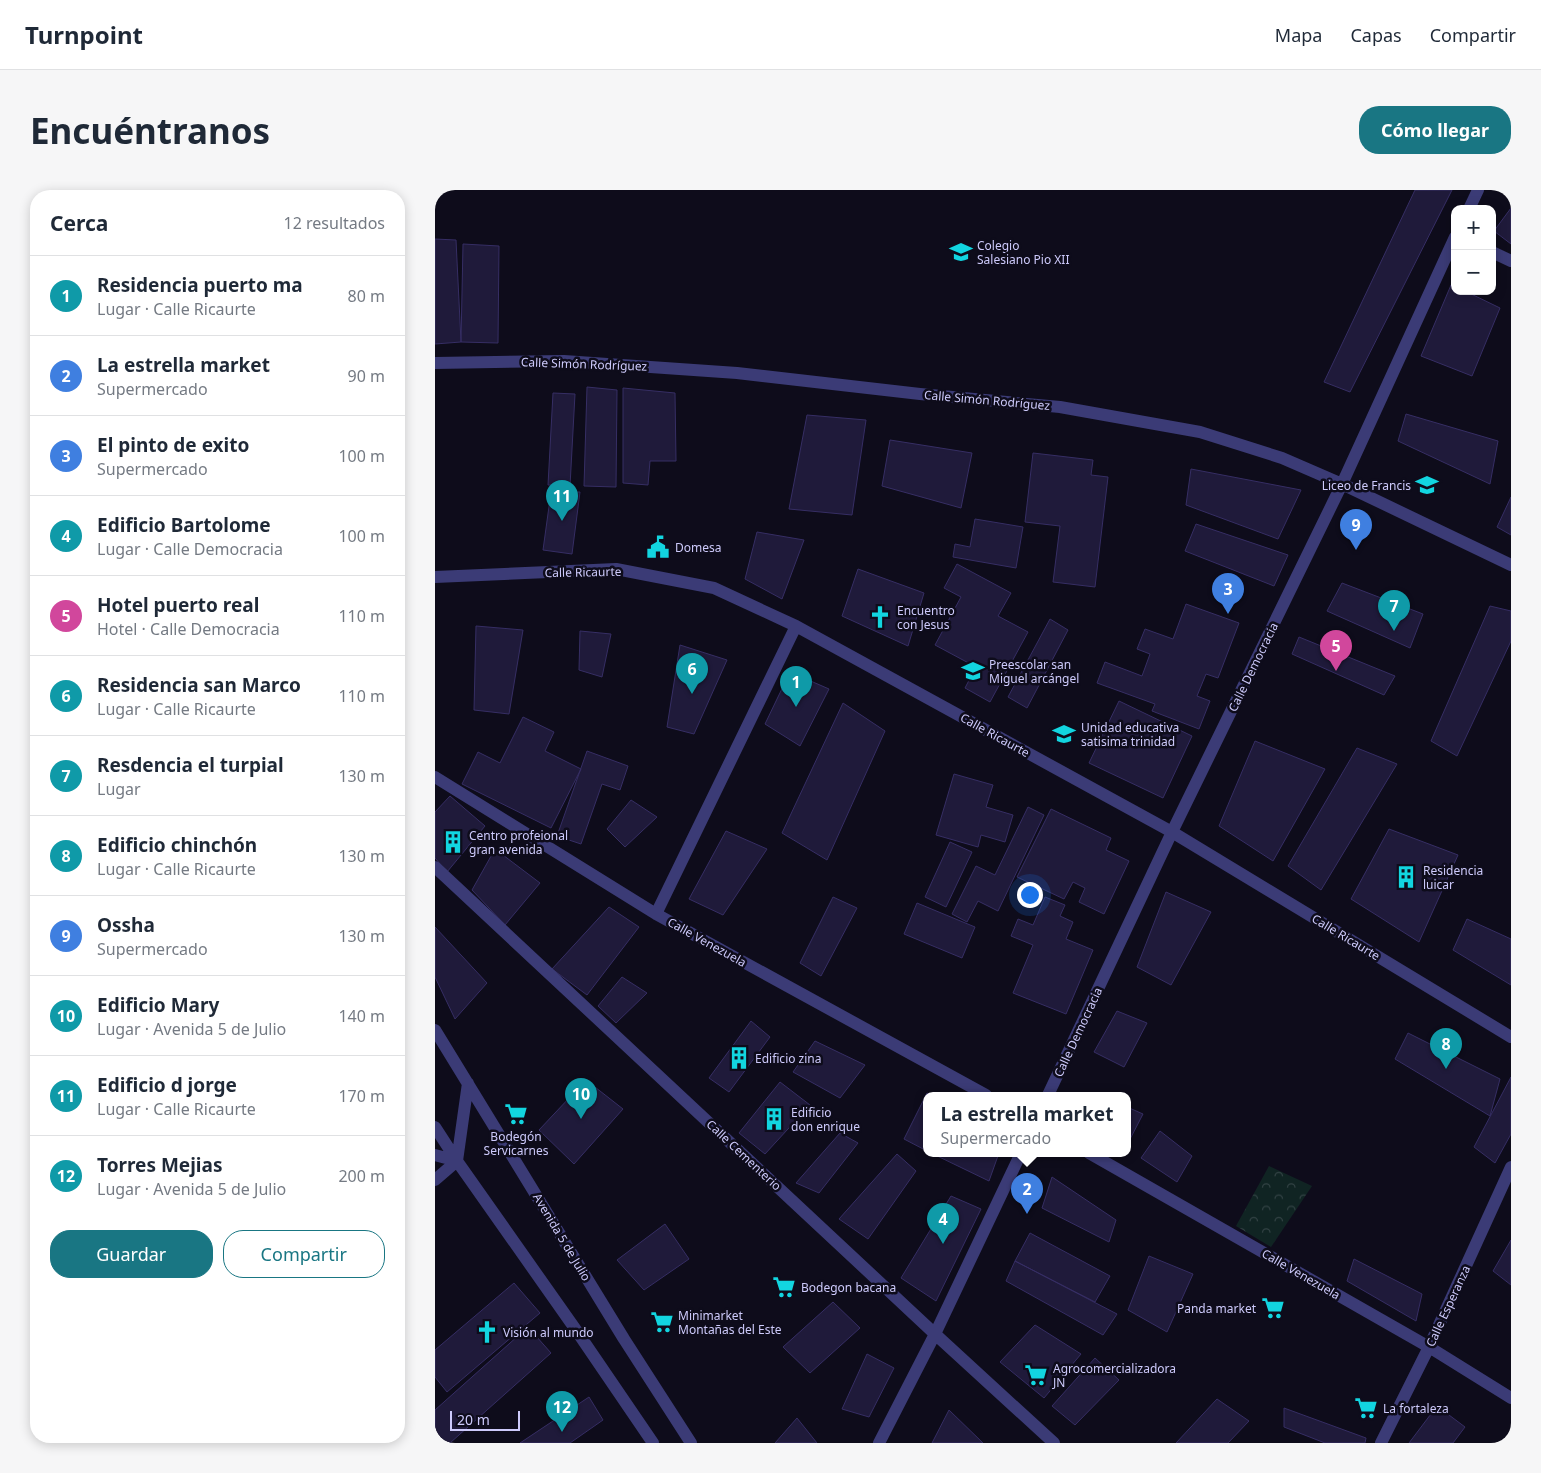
<!DOCTYPE html>
<html lang="es">
<meta charset="utf-8">
<style>
body{margin:0;font-family:"Noto Sans",sans-serif;background:#f6f6f7;color:#1f2937}
.controls{position:absolute;right:15px;top:15px;display:grid;overflow:hidden;border-radius:10px;box-shadow:0 2px 12px #0003}
.controls button{width:45px;height:45px;display:grid;place-items:center;padding:0;border:0;border-bottom:1px solid #e0e1e3;background:#fff;color:#1f2937;font:25px sans-serif}
.scale{position:absolute;left:15px;bottom:12px;width:70px;box-sizing:border-box;padding-left:5px;border:2px solid #cdcafb;border-top:0;font-size:14px;line-height:18px;white-space:nowrap;color:#cdcafb;-webkit-text-stroke:4px #0e0c1b;paint-order:stroke}
.you{position:absolute;left:594px;top:704px;width:18px;height:18px;margin:-12px;border:4px solid #fff;border-radius:50%;background:#1a73e8;box-shadow:0 0 0 8px #1a73e833}
.badge{display:grid;place-items:center;width:32px;height:32px;border-radius:50%;background:#197683;color:#fff;font-size:16px;font-weight:700}
.pin{position:absolute;translate:-50% -41px;filter:drop-shadow(0 1px 2px #0008)}
.pin::after{content:'';position:absolute;top:26px;width:18px;height:15px;background:inherit;clip-path:polygon(0 0,100% 0,50% 100%)}
.popup{position:absolute;left:488px;top:902px;width:208px;height:65px;box-sizing:border-box;display:grid;place-content:center;border-radius:10px;background:#fff;filter:drop-shadow(0 1px 4px #0005);font-size:16px;white-space:nowrap;color:#747a83}
.popup b{font-size:19px;color:#1f2937}
.popup::after{content:'';position:absolute;left:50%;top:100%;margin-left:-10px;border:10px solid transparent;border-top-color:#fff}
.list{margin:0;padding:0;list-style:none}
h2{display:flex;justify-content:space-between;align-items:center;height:65px;margin:0;padding:0 20px;font-size:21px}
h2 small{font-size:16px;font-weight:400;color:#747a83}
.list li{display:grid;grid-template-columns:32px 1fr auto;gap:15px;align-items:center;box-sizing:border-box;height:80px;padding:0 20px;border-top:1px solid #e0e1e3}
.list b{display:block;font-size:19px;white-space:nowrap}
.list p{margin:0;font-size:16px;white-space:nowrap;color:#747a83}
.list em{font-size:16px;font-style:normal;color:#747a83}
.actions{display:flex;gap:10px;padding:15px 20px}
.actions a{flex:1;padding:11px 0;border:1px solid #197683;border-radius:20px;text-align:center;font-size:18px;color:#197683}
.actions .main{background:#197683;color:#fff}
.map{position:relative;flex:none;width:1076px;height:1253px;overflow:hidden;border-radius:20px}
header{display:flex;align-items:center;gap:30px;box-sizing:border-box;height:70px;padding:0 25px;background:#fff;border-bottom:1px solid #e0e1e3}
header strong{font-size:24px}
nav{display:flex;gap:28px;margin-inline-start:auto;font-size:18px}
.intro{display:flex;align-items:center;justify-content:space-between;box-sizing:border-box;height:120px;padding:0 30px}
h1{margin:0;font-size:35px}
.button{padding:12px 22px;border-radius:20px;background:#197683;color:#fff;font-size:18px;font-weight:700}
main{display:flex;gap:30px;padding:0 30px}
aside{flex:1;background:#fff;border-radius:20px;box-shadow:0 2px 12px #0003}
.map>svg:first-child{display:block}
</style>
<header>
<strong>Turnpoint</strong>
<nav><a>Mapa</a><a>Capas</a><a>Compartir</a></nav>
</header>
<div class="intro"><h1>Encuéntranos</h1><a class="button">Cómo llegar</a></div>
<main>
<aside>
<h2>Cerca<small>12 resultados</small></h2>
<ul class="list">
<li><span class="badge" style="background:#0f9aa8">1</span><div><b>Residencia puerto ma</b><p>Lugar · Calle Ricaurte</p></div><em>80 m</em></li>
<li><span class="badge" style="background:#3f7fe0">2</span><div><b>La estrella market</b><p>Supermercado</p></div><em>90 m</em></li>
<li><span class="badge" style="background:#3f7fe0">3</span><div><b>El pinto de exito</b><p>Supermercado</p></div><em>100 m</em></li>
<li><span class="badge" style="background:#0f9aa8">4</span><div><b>Edificio Bartolome</b><p>Lugar · Calle Democracia</p></div><em>100 m</em></li>
<li><span class="badge" style="background:#d1479c">5</span><div><b>Hotel puerto real</b><p>Hotel · Calle Democracia</p></div><em>110 m</em></li>
<li><span class="badge" style="background:#0f9aa8">6</span><div><b>Residencia san Marco</b><p>Lugar · Calle Ricaurte</p></div><em>110 m</em></li>
<li><span class="badge" style="background:#0f9aa8">7</span><div><b>Resdencia el turpial</b><p>Lugar</p></div><em>130 m</em></li>
<li><span class="badge" style="background:#0f9aa8">8</span><div><b>Edificio chinchón</b><p>Lugar · Calle Ricaurte</p></div><em>130 m</em></li>
<li><span class="badge" style="background:#3f7fe0">9</span><div><b>Ossha</b><p>Supermercado</p></div><em>130 m</em></li>
<li><span class="badge" style="background:#0f9aa8">10</span><div><b>Edificio Mary</b><p>Lugar · Avenida 5 de Julio</p></div><em>140 m</em></li>
<li><span class="badge" style="background:#0f9aa8">11</span><div><b>Edificio d jorge</b><p>Lugar · Calle Ricaurte</p></div><em>170 m</em></li>
<li><span class="badge" style="background:#0f9aa8">12</span><div><b>Torres Mejias</b><p>Lugar · Avenida 5 de Julio</p></div><em>200 m</em></li>
</ul>
<div class="actions"><a class="main">Guardar</a><a>Compartir</a></div>
</aside>
<div class="map">
<svg width="1076" height="1253" viewBox="0 0 1076 1253">
<defs>
<pattern id="forest-crowns" width="20" height="18" patternUnits="userSpaceOnUse" patternTransform="scale(1.25)"><rect width="20" height="18" fill="#102423"/><path d="M2 6a3 3 0 1 1 6 0M12 15a3 3 0 1 1 6 0" fill="none" stroke="#324244"/></pattern>
</defs>
<rect width="100%" height="100%" fill="#0e0c1b"/>
<path fill="url(#forest-crowns)" d="M834,976L877,996L836,1057L801,1036Z"/>
<path fill="#1f1a3a" stroke="#362e64" d="M980,0H1017L915,202L889,192Z
M1076,18V54L1059,41Z
M0,49L21,50L26,152L0,154Z
M28,54L64,56L63,153L26,152Z
M1016,95L1020,96V101H1030L1065,118L1037,186L986,166Z
M152,197L182,200L181,297L149,296Z
M188,198L240,203L241,271H215L213,295L188,293Z
M118,203L140,204L135,296L113,295Z
M971,224L1063,251L1055,294L963,251Z
M372,225L431,230L417,325L354,319Z
M455,250L537,263L526,318L447,296Z
M598,263L658,270L656,285L673,287L660,397L618,392L625,336L590,332Z
M756,279L866,300L843,349L751,315Z
M116,302H145L137,364L108,360Z
M1076,307V345L1062,337Z
M540,329L588,337L581,378L518,367L520,354L535,357Z
M761,334L853,365L839,396L750,361Z
M322,342L369,350L347,409L310,389Z
M522,374L576,403L563,426L593,442L555,512L530,498L541,477L500,455L526,407L509,398Z
M423,379L489,403L473,456L407,426Z
M907,393L988,424L975,458L892,421Z
M751,414L804,433L783,488L771,484L762,506L775,511L764,539L717,521L720,514L662,493L670,472L707,486L715,464L702,459L710,439L738,449Z
M1055,416L1076,421V451L1022,566L996,551Z
M615,429L633,440L592,518L573,507Z
M41,436L88,440L74,524L39,520Z
M145,441L176,444L167,487L144,480Z
M864,447L960,486L949,505L857,464Z
M245,455L292,470L259,544L232,537Z
M355,482L394,499L365,556L330,534Z
M684,511L757,546L728,608L654,573Z
M408,513L450,541L392,670L347,643Z
M88,527L119,542L110,561L146,579L116,638L27,594L43,562L65,573Z
M820,551L890,579L838,671L784,636Z
M922,558L962,574L886,700L853,676Z
M152,561L193,576L185,600L167,594L146,654L122,646Z
M519,584L558,595L551,617L578,625L570,652L546,645L543,657L501,645Z
M15,606L50,636L12,682L0,668V622Z
M196,610L222,627L190,657L172,639Z
M593,617L609,625L563,721L543,711L532,732L517,724L541,676L560,685Z
M616,619L676,648L671,660L694,671L669,724L644,712L650,698L638,692L629,709L582,687Z
M954,639L1023,665L984,752L916,709Z
M291,641L332,659L288,725L254,709Z
M515,652L537,662L511,717L490,707Z
M60,659L105,693L70,735L37,700Z
M731,702L776,722L736,795L702,777Z
M398,707L422,718L386,786L365,773Z
M610,707L630,715L625,726L638,732L631,749L658,760L631,824L578,803L598,755L576,746L583,729L598,735Z
M482,713L540,737L527,768L469,744Z
M174,717L204,737L152,805L117,779Z
M1032,729L1076,749V795L1018,760Z
M0,737L52,793L20,829L0,787Z
M187,787L212,803L181,833L163,816Z
M682,821L712,833L689,877L659,862Z
M316,831L335,847L294,902L274,888Z
M973,843L1065,889L1055,926L960,869Z
M380,851L430,875L405,908L358,882Z
M1076,887V944L1060,973L1039,957Z
M151,890L188,919L139,974L104,940Z
M345,892L375,915L330,964L304,943Z
M492,903L496,905H492V961L469,949Z
M692,917L708,924L692,955Z
M725,941L757,966L742,992L706,968Z
M405,943L423,953L384,1003L361,993Z
M496,963H564L554,991Z
M462,964L481,981L433,1049L404,1029Z
M617,987L681,1030L674,1052L607,1018Z
M516,1006L546,1019L501,1111L466,1088Z
M230,1034L254,1069L209,1100L182,1070Z
M595,1043L675,1086L660,1112L580,1071Z
M1076,1050V1095L1058,1081Z
M714,1066L758,1084L732,1142L693,1120Z
M919,1069L987,1104L981,1131L912,1091Z
M580,1071L682,1124L668,1145L571,1091Z
M79,1093L105,1123L12,1202L0,1187V1160Z
M398,1112L425,1138L375,1183L348,1157Z
M600,1135L646,1164L609,1208L565,1172Z
M93,1137L116,1163L15,1253H0V1220Z
M432,1164L459,1178L434,1227L407,1219Z
M660,1168L684,1190L640,1235L617,1216Z
M154,1207L168,1230L135,1253H85Z
M782,1209L814,1231L793,1253H741Z
M1002,1216L1030,1237L1018,1253H974Z
M849,1218L931,1248L930,1253H890L849,1237Z
M514,1220L548,1253H497Z
M362,1228L382,1253H340Z"/>
<g fill="none" stroke-linecap="round" stroke-linejoin="round">
<path stroke="#3b3b76" stroke-width="12" d="M1034,19L1043,0
M1057,62L1076,71
M0,173L129,171L302,183L485,204L625,217L765,242L847,268L907,294L1076,375
M0,387L181,379L279,398L361,436L737,642L1076,847
M0,587L221,724L551,905
M0,677L500,1144L619,1253
M221,724L361,436
M0,840L189,1149L256,1253
M613,905L737,642L907,294L1020,47
M0,937L22,971L141,1140L218,1253
M654,963L994,1157L1076,1208
M0,965L22,971
M22,971L33,893
M0,990L22,971
M444,1253L500,1144L586,963
M946,1253L994,1157L1076,977"/>
</g>
<defs>
<symbol id="school-bare" viewBox="-9 -9 18 18"><path d="M0-5L7-2L0 1L-7-2ZM-4 1L0 2.5L4 1V4Q0 6-4 4Z" fill="#12d5e0" stroke="#0e0c1b" stroke-width="2.5" paint-order="stroke"/></symbol>
<symbol id="civic-bare" viewBox="-9 -9 18 18"><path d="M-.6-6.5H3V-4.5H.6V-3L4-1V1h2V6H-6V1h2V-1L-.6-3ZM-1.2 2.5V6h2.4V2.5Z" fill="#12d5e0" stroke="#0e0c1b" stroke-width="2.5" paint-order="stroke"/></symbol>
<symbol id="church-bare" viewBox="-9 -9 18 18"><path d="M-1.2-6h2.4v3.5h3.3v2.4h-3.3V6h-2.4V-.1h-3.3v-2.4h3.3Z" fill="#12d5e0" stroke="#0e0c1b" stroke-width="2.5" paint-order="stroke"/></symbol>
<symbol id="building-bare" viewBox="-9 -9 18 18"><path d="M-4-6H4V6H1V3H-1V6H-4ZM-2.5-4.3h1.7v1.8h-1.7ZM.8-4.3h1.7v1.8H.8ZM-2.5-1h1.7V.8h-1.7ZM.8-1h1.7V.8H.8Z" fill="#12d5e0" stroke="#0e0c1b" stroke-width="2.5" paint-order="stroke"/></symbol>
<symbol id="supermarket-bare" viewBox="-9 -9 18 18"><path d="M-6-5.5h2.5l.6 2H6L4.5 2H-2.5L-4.4-4H-6ZM-1.5 3.2a1.3 1.3 0 1 0 .1 0ZM3 3.2a1.3 1.3 0 1 0 .1 0Z" fill="#12d5e0" stroke="#0e0c1b" stroke-width="2.5" paint-order="stroke"/></symbol>
</defs>
<g fill-rule="evenodd">
<use href="#school-bare" x="510" y="46" width="32" height="32"/>
<use href="#school-bare" x="976" y="279" width="32" height="32"/>
<use href="#civic-bare" x="207" y="341" width="32" height="32"/>
<use href="#church-bare" x="429" y="411" width="32" height="32"/>
<use href="#school-bare" x="522" y="465" width="32" height="32"/>
<use href="#school-bare" x="613" y="528" width="32" height="32"/>
<use href="#building-bare" x="2" y="636" width="32" height="32"/>
<use href="#building-bare" x="955" y="671" width="32" height="32"/>
<use href="#building-bare" x="288" y="852" width="32" height="32"/>
<use href="#supermarket-bare" x="65" y="908" width="32" height="32"/>
<use href="#building-bare" x="323" y="913" width="32" height="32"/>
<use href="#supermarket-bare" x="333" y="1081" width="32" height="32"/>
<use href="#supermarket-bare" x="822" y="1102" width="32" height="32"/>
<use href="#supermarket-bare" x="211" y="1116" width="32" height="32"/>
<use href="#church-bare" x="36" y="1126" width="32" height="32"/>
<use href="#supermarket-bare" x="585" y="1169" width="32" height="32"/>
<use href="#supermarket-bare" x="915" y="1202" width="32" height="32"/>
</g>
<g text-anchor="middle" dominant-baseline="central" stroke-width="5" stroke-linejoin="round" paint-order="stroke">
<g font-size="12" fill="#cdcafb" stroke="#0e0c1b" text-anchor="start">
<text x="542" y="55">Colegio<tspan x="542" dy="14">Salesiano Pio XII</tspan></text>
<text x="976" y="295" text-anchor="end">Liceo de Francis</text>
<text x="240" y="357">Domesa</text>
<text x="462" y="420">Encuentro<tspan x="462" dy="14">con Jesus</tspan></text>
<text x="554" y="474">Preescolar san<tspan x="554" dy="14">Miguel arcángel</tspan></text>
<text x="646" y="537">Unidad educativa<tspan x="646" dy="14">satisima trinidad</tspan></text>
<text x="34" y="645">Centro profeional<tspan x="34" dy="14">gran avenida</tspan></text>
<text x="988" y="680">Residencia<tspan x="988" dy="14">luicar</tspan></text>
<text x="320" y="868">Edificio zina</text>
<text x="356" y="922">Edificio<tspan x="356" dy="14">don enrique</tspan></text>
<text x="81" y="946" text-anchor="middle">Bodegón<tspan x="81" dy="14">Servicarnes</tspan></text>
<text x="366" y="1097">Bodegon bacana</text>
<text x="821" y="1118" text-anchor="end">Panda market</text>
<text x="243" y="1125">Minimarket<tspan x="243" dy="14">Montañas del Este</tspan></text>
<text x="68" y="1142">Visión al mundo</text>
<text x="618" y="1178">Agrocomercializadora<tspan x="618" dy="14">JN</tspan></text>
<text x="948" y="1218">La fortaleza</text>
</g>
<g font-size="12" fill="#cdcafb" stroke="#0e0c1b">
<text transform="translate(149 174) rotate(2)">Calle Simón Rodríguez</text>
<text transform="translate(552 210) rotate(5)">Calle Simón Rodríguez</text>
<text transform="translate(148 382) rotate(-1)">Calle Ricaurte</text>
<text transform="translate(818 477) rotate(-64)">Calle Democracia</text>
<text transform="translate(560 545) rotate(29)">Calle Ricaurte</text>
<text transform="translate(911 747) rotate(31)">Calle Ricaurte</text>
<text transform="translate(272 752) rotate(29)">Calle Venezuela</text>
<text transform="translate(643 842) rotate(-65)">Calle Democracia</text>
<text transform="translate(309 965) rotate(43)">Calle Cementerio</text>
<text transform="translate(127 1047) rotate(59)">Avenida 5 de Julio</text>
<text transform="translate(866 1084) rotate(30)">Calle Venezuela</text>
<text transform="translate(1013 1116) rotate(-65)">Calle Esperanza</text>
</g>
</g>
</svg>
<div class="controls">
<button>+</button>
<button>−</button>
</div>
<div class="scale">20 m</div>
<div class="you"></div>
<div class="pin badge" style="left:361px;top:517px;background:#0f9aa8">1</div>
<div class="pin badge" style="left:592px;top:1024px;background:#3f7fe0">2</div>
<div class="popup"><b>La estrella market</b>Supermercado</div>
<div class="pin badge" style="left:793px;top:424px;background:#3f7fe0">3</div>
<div class="pin badge" style="left:508px;top:1054px;background:#0f9aa8">4</div>
<div class="pin badge" style="left:901px;top:481px;background:#d1479c">5</div>
<div class="pin badge" style="left:257px;top:504px;background:#0f9aa8">6</div>
<div class="pin badge" style="left:959px;top:441px;background:#0f9aa8">7</div>
<div class="pin badge" style="left:1011px;top:879px;background:#0f9aa8">8</div>
<div class="pin badge" style="left:921px;top:360px;background:#3f7fe0">9</div>
<div class="pin badge" style="left:146px;top:929px;background:#0f9aa8">10</div>
<div class="pin badge" style="left:127px;top:331px;background:#0f9aa8">11</div>
<div class="pin badge" style="left:127px;top:1242px;background:#0f9aa8">12</div>
</div>
</main>
